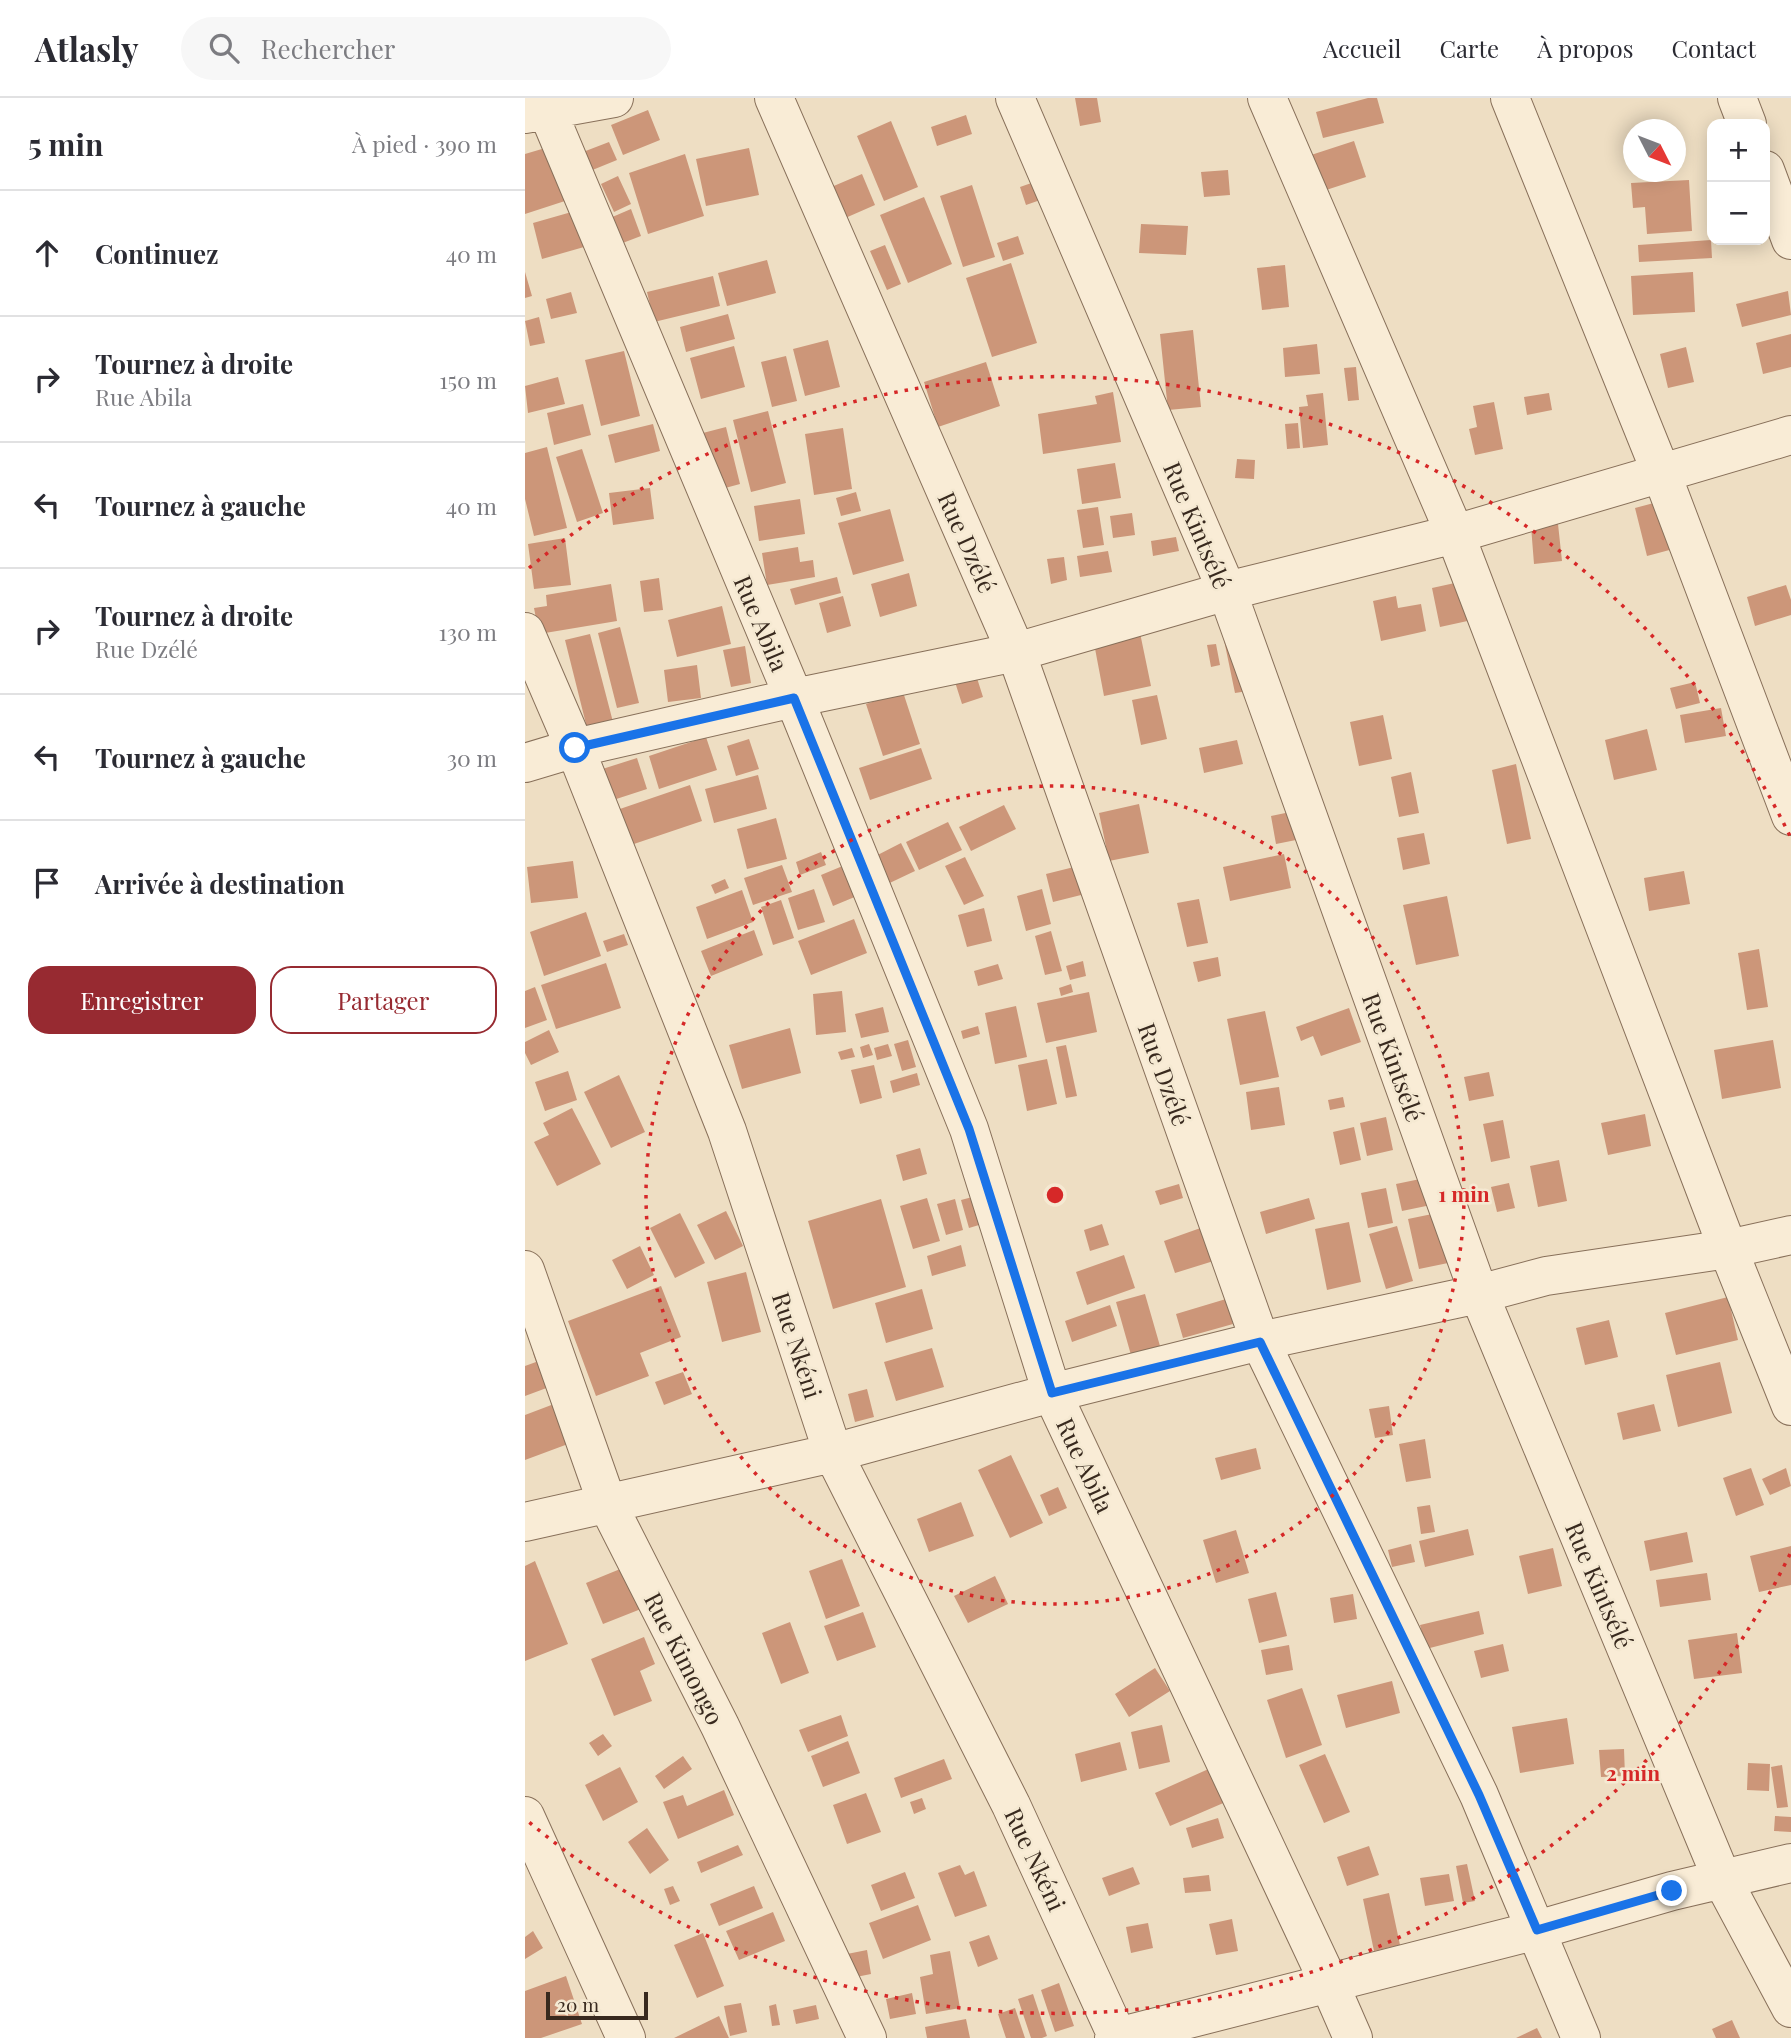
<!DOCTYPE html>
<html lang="fr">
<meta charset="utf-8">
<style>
body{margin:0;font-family:"Playfair Display",serif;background:#f7f7f7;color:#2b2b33}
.controls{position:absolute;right:21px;top:21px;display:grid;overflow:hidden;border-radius:14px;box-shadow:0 4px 18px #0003}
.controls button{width:63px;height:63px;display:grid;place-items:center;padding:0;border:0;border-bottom:2px solid #e1e1e2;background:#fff;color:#2b2b33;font:35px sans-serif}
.compass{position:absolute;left:1098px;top:21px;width:63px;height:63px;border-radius:50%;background:#fff;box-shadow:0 4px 18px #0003;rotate:132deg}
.scale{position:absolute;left:21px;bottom:18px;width:102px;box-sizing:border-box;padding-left:7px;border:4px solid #38291e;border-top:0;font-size:19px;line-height:24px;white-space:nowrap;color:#38291e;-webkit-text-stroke:5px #f5e9d2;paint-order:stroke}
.stop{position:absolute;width:21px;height:21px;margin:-16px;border:5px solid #1a73e8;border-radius:50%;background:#fff}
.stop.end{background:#1a73e8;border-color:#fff;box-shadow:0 2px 7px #0008}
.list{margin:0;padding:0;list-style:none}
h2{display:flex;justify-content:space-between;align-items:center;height:91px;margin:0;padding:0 28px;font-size:30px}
h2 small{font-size:23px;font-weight:400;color:#7c7c81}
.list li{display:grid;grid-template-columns:46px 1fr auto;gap:21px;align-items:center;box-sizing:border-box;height:126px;padding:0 28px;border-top:2px solid #e1e1e2}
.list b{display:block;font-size:26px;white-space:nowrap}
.list p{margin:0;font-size:23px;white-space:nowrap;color:#7c7c81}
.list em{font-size:23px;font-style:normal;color:#7c7c81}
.actions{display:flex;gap:14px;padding:21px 28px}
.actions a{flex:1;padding:16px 0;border:2px solid #972a31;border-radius:21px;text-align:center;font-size:24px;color:#972a31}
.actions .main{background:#972a31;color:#fff}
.icon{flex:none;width:38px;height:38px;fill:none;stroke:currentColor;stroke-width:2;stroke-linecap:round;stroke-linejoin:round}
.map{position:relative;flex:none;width:1266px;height:1940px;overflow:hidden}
header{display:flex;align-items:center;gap:42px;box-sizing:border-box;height:98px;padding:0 35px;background:#fff;border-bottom:2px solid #e1e1e2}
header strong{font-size:33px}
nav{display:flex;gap:38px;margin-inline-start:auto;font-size:24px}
.search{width:490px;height:63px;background:#f7f7f7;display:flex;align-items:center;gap:18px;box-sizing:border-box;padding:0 24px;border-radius:38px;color:#7c7c81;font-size:26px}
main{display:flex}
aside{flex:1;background:#fff}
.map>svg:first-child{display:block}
</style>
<header>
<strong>Atlasly</strong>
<div class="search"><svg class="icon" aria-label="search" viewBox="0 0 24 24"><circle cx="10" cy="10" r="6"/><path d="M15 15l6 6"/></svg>Rechercher</div>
<nav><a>Accueil</a><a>Carte</a><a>À propos</a><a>Contact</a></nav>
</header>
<main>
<aside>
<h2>5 min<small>À pied · 390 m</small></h2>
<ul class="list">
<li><svg class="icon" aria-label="ahead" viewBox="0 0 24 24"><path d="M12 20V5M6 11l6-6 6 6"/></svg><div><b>Continuez</b></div><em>40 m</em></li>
<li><svg class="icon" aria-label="right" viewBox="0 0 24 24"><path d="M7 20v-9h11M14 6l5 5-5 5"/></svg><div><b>Tournez à droite</b><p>Rue Abila</p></div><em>150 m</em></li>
<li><svg class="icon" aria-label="left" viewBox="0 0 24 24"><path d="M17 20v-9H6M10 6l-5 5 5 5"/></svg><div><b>Tournez à gauche</b></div><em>40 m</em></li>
<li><svg class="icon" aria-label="right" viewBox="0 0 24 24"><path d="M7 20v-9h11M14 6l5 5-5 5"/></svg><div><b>Tournez à droite</b><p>Rue Dzélé</p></div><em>130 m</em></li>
<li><svg class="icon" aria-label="left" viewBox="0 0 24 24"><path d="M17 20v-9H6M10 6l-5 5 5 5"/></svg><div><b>Tournez à gauche</b></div><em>30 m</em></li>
<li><svg class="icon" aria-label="arrive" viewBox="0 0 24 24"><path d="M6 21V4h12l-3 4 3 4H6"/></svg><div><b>Arrivée à destination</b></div></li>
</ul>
<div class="actions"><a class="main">Enregistrer</a><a>Partager</a></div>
</aside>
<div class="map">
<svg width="1266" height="1940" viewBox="0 0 1266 1940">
<rect width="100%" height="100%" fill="#eedec3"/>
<path fill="#cc9679" d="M550,0H572L576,24L555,28Z
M843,0H852L859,25L798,40L791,14Z
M123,12L135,42L98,57L86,27Z
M441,17L447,36L412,48L406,29Z
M366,23L393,89L359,103L332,38Z
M829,43L841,79L795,94L783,58Z
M84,44L92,62L65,73L58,54Z
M27,48L43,102L0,116V56Z
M224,50L234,97L181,108L171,61Z
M160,56L179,118L123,136L104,75Z
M703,72L705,97L679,99L676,74Z
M337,76L350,107L318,121L304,90Z
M93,78L106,106L89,114L76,86Z
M515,82L521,100L501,107L495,89Z
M1164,82L1167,133L1122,136L1120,109L1108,110L1106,85Z
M447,87L470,159L438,169L415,98Z
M399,99L427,166L383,185L355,117Z
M106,111L116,138L95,146L85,120Z
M50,113L59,149L17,161L8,125Z
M616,126L663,128L661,157L614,155Z
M493,138L499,156L478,163L472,145Z
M1186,142L1187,160L1114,164L1113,147Z
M360,147L376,186L362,192L345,153Z
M242,162L251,195L202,208L193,175Z
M486,165L512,245L467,259L441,180Z
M760,167L764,209L737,212L732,170Z
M0,174L7,198L0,200Z
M1168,174L1170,214L1108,217L1106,178Z
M188,178L195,208L129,224L122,194Z
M1263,193L1266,217L1217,229L1211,206Z
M46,194L52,215L26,221L21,201Z
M203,216L210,241L161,254L155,229Z
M14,219L20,245L5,248L0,223Z
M668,232L676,309L643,312L635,236Z
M1266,236V269L1238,276L1231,245Z
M303,242L315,289L280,298L268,251Z
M792,246L795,276L760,279L758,250Z
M209,248L220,289L176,301L165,260Z
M1161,249L1169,284L1143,290L1135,256Z
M99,253L115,318L76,328L60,262Z
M261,258L272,303L247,309L236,264Z
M461,264L475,308L413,329L399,284Z
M831,269L834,302L823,303L819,270Z
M33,279L40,306L3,315L0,288Z
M588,294L596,344L518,356L513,316L572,306L570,298Z
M798,295L803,347L778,350L774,309L783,308L781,297Z
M1024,295L1027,312L1002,317L999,299Z
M969,304L978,351L950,357L944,331L952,329L948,308Z
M58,306L66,337L29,347L22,315Z
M243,313L261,385L226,394L208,322Z
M773,325L775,350L762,351L760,326Z
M128,326L135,353L90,365L83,337Z
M201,329L215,386L189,393L174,336Z
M318,330L327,391L289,397L280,336Z
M22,349L42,430L9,438L0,401V355Z
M57,351L78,415L52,424L31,359Z
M712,361L730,362L729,381L710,380Z
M590,365L596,400L557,406L552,371Z
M125,390L129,421L88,427L84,395Z
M331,394L336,413L316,418L311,400Z
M275,401L280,436L234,443L229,408Z
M1140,402L1152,450L1122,458L1110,410Z
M573,409L579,447L558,450L552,412Z
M365,411L379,463L328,477L313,425Z
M607,415L610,437L588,440L585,418Z
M1033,426L1037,463L1009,466L1006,428Z
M651,439L654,453L628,458L626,443Z
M40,440L46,487L9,491L3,446Z
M273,449L275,464L288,462L290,479L242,487L237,455Z
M583,453L587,474L555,479L552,458Z
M539,459L542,482L526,486L522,461Z
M384,475L392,508L355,519L346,486Z
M312,479L316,495L270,507L265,491Z
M134,480L138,512L119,514L115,483Z
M939,483L947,522L915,529L907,490Z
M86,486L92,523L14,536L9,510L22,508L21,497Z
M1261,487L1266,502V517L1230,528L1222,499Z
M318,498L326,528L302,535L294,505Z
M871,498L873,510L896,506L901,533L856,543L848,503Z
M197,508L206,546L152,559L143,522Z
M95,529L114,605L92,610L73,535Z
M614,530L626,588L579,598L568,540Z
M65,536L88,624L62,630L40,542Z
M699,542L723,593L710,595Z
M691,546L695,567L686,569L682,547Z
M220,548L226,585L206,589L198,552Z
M172,567L176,600L143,604L139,572Z
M451,577L458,599L437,606L430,584Z
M1170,584L1175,605L1151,611L1145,590Z
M378,594L395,646L358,658L341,606Z
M632,597L642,641L616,647L607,602Z
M1196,610L1201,638L1160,645L1155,617Z
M858,617L867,661L834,668L825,624Z
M1122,631L1132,672L1089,682L1080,642Z
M181,639L192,672L134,691L124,658Z
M224,641L234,671L211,678L202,648Z
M712,642L718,666L679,675L674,650Z
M396,650L407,681L345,702L334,670Z
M112,660L122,691L79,705L68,674Z
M991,666L1006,741L982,746L967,672Z
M886,674L894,715L874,719L866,679Z
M233,677L242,711L189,725L180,691Z
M165,687L177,723L100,749L89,713Z
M614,706L624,755L584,763L574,715Z
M479,707L491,731L446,753L434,729Z
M770,713L776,741L751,746L746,718Z
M251,720L262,761L222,771L212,731Z
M423,724L437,752L394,772L381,744Z
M899,735L905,766L878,772L872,740Z
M376,745L390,773L352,791L339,764Z
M296,754L301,767L275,777L271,764Z
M759,756L766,790L705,803L698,769Z
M440,759L459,798L439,807L420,768Z
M48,763L53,800L6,805L2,769Z
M257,767L267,794L228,807L219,780Z
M320,767L332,798L308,808L296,777Z
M557,767L564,795L528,804L521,776Z
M1159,773L1165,806L1124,813L1119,780Z
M200,781L204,790L190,796L186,787Z
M289,791L300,824L273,832L263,800Z
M517,791L526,826L501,833L492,798Z
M217,792L228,824L182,841L171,809Z
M922,798L934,858L891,867L878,807Z
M674,801L683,845L662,849L652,805Z
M256,802L269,840L248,847L236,809Z
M459,810L467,843L442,849L433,817Z
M61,814L76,858L19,878L5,834Z
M329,821L342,855L286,877L273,843Z
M229,832L238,857L186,878L176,853Z
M526,833L537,873L520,877L510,838Z
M99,836L103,847L82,854L78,843Z
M1234,851L1243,909L1222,912L1213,855Z
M693,859L696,878L673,884L668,864Z
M558,863L561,878L545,882L541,868Z
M81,865L96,910L31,931L16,887Z
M473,866L478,881L453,888L449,873Z
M546,886L548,894L536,898L534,890Z
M10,889L22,922L0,930V893Z
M317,893L321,934L291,937L288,896Z
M564,894L572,934L521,945L512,905Z
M491,908L502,959L470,966L460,915Z
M358,909L364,934L336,940L330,916Z
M824,910L836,944L796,958L788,938L776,943L771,929Z
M740,913L754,979L715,987L702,921Z
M453,928L455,936L438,941L436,933Z
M265,930L276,975L217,991L204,947Z
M24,932L34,954L6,967L0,955V944Z
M383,942L391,969L377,973L369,946Z
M1248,942L1256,990L1197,1001L1189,952Z
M344,946L348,957L338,960L335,949Z
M363,946L367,958L352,962L349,950Z
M541,947L552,998L541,1000L531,949Z
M327,950L330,959L316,962L313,954Z
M522,961L532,1006L502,1013L493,967Z
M349,967L357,1000L335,1006L326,972Z
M43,973L52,1002L20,1013L10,984Z
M964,974L969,998L944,1003L939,979Z
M392,975L395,987L368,995L365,983Z
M94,977L120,1034L86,1050L59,994Z
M754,989L760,1027L726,1032L721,994Z
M818,999L820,1009L805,1012L803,1002Z
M47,1010L76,1066L32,1088L9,1044L24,1037L18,1025Z
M1120,1016L1126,1048L1083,1057L1076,1025Z
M861,1019L868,1052L842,1058L835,1025Z
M978,1022L985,1060L966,1064L958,1026Z
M829,1029L836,1062L815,1067L808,1034Z
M395,1050L402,1076L378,1083L371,1057Z
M1034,1062L1042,1103L1013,1109L1005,1068Z
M900,1080L906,1107L877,1113L871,1086Z
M984,1085L990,1110L972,1114L966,1089Z
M654,1086L658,1100L635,1107L630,1093Z
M861,1090L868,1125L843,1130L836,1095Z
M455,1097L464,1124L444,1130L436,1102Z
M402,1100L415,1143L388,1151L375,1108Z
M784,1100L790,1121L741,1136L735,1114Z
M356,1101L381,1189L308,1211L283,1123Z
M430,1101L438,1132L421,1137L412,1106Z
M201,1113L218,1148L190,1162L172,1127Z
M155,1115L180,1165L150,1180L125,1130Z
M912,1115L923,1165L894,1171L883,1121Z
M824,1124L836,1184L802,1192L790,1131Z
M577,1126L584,1147L565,1153L559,1132Z
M684,1127L695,1161L650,1175L639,1143Z
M872,1128L888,1183L861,1191L844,1136Z
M436,1147L441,1168L407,1178L402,1158Z
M115,1148L129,1177L102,1191L87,1162Z
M599,1157L610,1190L562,1207L551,1174Z
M221,1174L236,1234L197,1244L182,1184Z
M136,1188L156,1239L115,1255L124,1278L71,1298L43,1223Z
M397,1191L408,1231L361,1245L350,1205Z
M620,1196L635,1248L606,1257L591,1204Z
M1203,1199L1213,1242L1151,1257L1140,1215Z
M701,1201L708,1226L658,1240L651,1216Z
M585,1207L592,1228L547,1244L540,1223Z
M1084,1222L1093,1259L1060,1267L1051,1230Z
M22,1250L35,1285L0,1298V1268L11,1264L8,1255Z
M407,1250L419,1289L371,1303L359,1264Z
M1195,1264L1207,1315L1153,1329L1141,1277Z
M158,1274L167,1296L139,1307L130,1284Z
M342,1291L349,1319L330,1324L323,1296Z
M29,1306L43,1346L0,1362V1317Z
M1129,1306L1136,1333L1098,1342L1092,1315Z
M864,1308L868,1337L850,1340L844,1311Z
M900,1341L906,1380L881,1384L874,1346Z
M731,1350L736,1371L696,1382L690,1360Z
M486,1357L518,1425L485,1440L453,1372Z
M1226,1370L1239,1407L1211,1418L1198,1380Z
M1261,1370L1266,1388L1245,1397L1237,1381Z
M533,1389L542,1410L524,1418L515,1397Z
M436,1404L449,1438L404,1454L392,1421Z
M905,1407L910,1434L896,1436L892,1409Z
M943,1431L949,1457L900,1469L894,1443Z
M711,1432L724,1475L691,1485L678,1442Z
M1162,1434L1168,1464L1125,1473L1119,1443Z
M886,1446L890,1464L867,1469L863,1452Z
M1266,1448V1487L1234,1494L1225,1458Z
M1028,1450L1037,1488L1003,1496L994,1458Z
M317,1461L335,1508L301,1521L284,1473Z
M10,1463L43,1546L0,1563V1468Z
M105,1467L121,1509L78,1526L61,1485Z
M1182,1475L1186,1502L1135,1509L1131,1482Z
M470,1478L483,1506L443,1525L429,1498Z
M751,1494L762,1538L734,1545L723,1501Z
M828,1496L832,1521L809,1525L805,1500Z
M954,1513L959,1536L901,1551L895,1527Z
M338,1514L351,1549L312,1563L299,1528Z
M265,1524L284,1575L256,1586L237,1535Z
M1212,1535L1217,1575L1169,1581L1163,1542Z
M119,1539L130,1566L115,1573L127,1603L89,1618L66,1561Z
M978,1546L984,1573L956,1580L949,1553Z
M764,1547L768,1572L741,1577L736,1552Z
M630,1570L645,1593L604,1619L590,1596Z
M867,1583L875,1615L821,1630L812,1597Z
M777,1590L797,1647L761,1660L742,1602Z
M316,1617L323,1638L283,1654L274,1632Z
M1042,1620L1049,1666L995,1675L987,1629Z
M637,1627L645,1664L614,1671L606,1634Z
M78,1636L87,1648L73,1658L64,1645Z
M323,1643L335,1675L298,1689L286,1658Z
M595,1644L602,1672L556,1684L550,1656Z
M1099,1651L1100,1678L1076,1679L1074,1652Z
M800,1656L825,1714L799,1725L774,1667Z
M158,1658L167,1671L139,1691L130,1678Z
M419,1661L427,1681L376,1700L369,1680Z
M1223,1665L1245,1666L1244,1693L1222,1692Z
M1257,1667L1263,1709L1252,1710L1246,1669Z
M95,1669L113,1704L78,1723L60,1687Z
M688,1669L703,1703L645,1728L630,1695Z
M199,1692L209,1717L153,1741L138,1704L158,1697L162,1708Z
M341,1695L356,1734L322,1746L308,1707Z
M397,1700L401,1711L389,1716L385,1704Z
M1250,1718L1266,1719V1734L1249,1733Z
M693,1720L699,1740L667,1750L661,1730Z
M122,1730L144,1762L125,1776L103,1744Z
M213,1747L218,1757L176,1775L172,1764Z
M844,1748L854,1777L822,1788L812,1759Z
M942,1766L950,1803L938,1805L931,1768Z
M435,1767L440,1777L449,1773L462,1808L430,1819L413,1775Z
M608,1769L615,1786L584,1798L577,1780Z
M380,1774L390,1800L356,1813L346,1787Z
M924,1776L929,1803L900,1808L895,1780Z
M684,1777L686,1793L660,1795L658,1780Z
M148,1788L155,1803L145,1807L139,1791Z
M229,1788L238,1810L194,1828L185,1806Z
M864,1795L875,1847L849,1853L838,1801Z
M393,1807L406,1842L358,1861L344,1825Z
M248,1814L260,1843L214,1862L201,1833Z
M707,1821L713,1853L691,1857L684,1826Z
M623,1825L628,1850L606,1855L601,1829Z
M8,1833L18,1850L0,1861V1839Z
M178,1835L199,1888L172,1900L149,1847Z
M464,1837L473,1861L453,1869L444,1844Z
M342,1852L346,1876L326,1880L322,1856Z
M425,1853L435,1910L401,1916L395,1879L408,1876L405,1857Z
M41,1878L57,1926L16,1940H0V1893Z
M534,1885L549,1928L530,1934L516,1892Z
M387,1895L391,1916L365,1921L361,1901Z
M508,1896L522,1938L517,1940H506L493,1901Z
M216,1905L222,1934L205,1938L199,1908Z
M251,1906L255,1927L247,1928L244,1908Z
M291,1907L294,1921L271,1926L268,1912Z
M490,1910L500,1940H481L473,1916Z
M194,1918L204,1940H149Z
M441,1921L445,1940H402L400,1929Z
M1207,1922L1215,1940H1191L1187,1931Z
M1012,1930L1017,1940H991Z"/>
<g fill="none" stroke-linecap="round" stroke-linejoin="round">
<defs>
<path id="minor" d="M17,0L269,600L444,1031L527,1295L804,1885L828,1940
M249,0L491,554L735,1243L954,1697L1056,1940
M490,0L702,493L954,1196L1197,1781L1266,1910
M742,0L930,436L1203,1151L1266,1308
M985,0L1137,377L1266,718
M1212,0L1222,26
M0,16L89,0
M1240,72L1266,142
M0,534L50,650L202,1033L308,1355L486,1707L593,1940
M0,665L50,650L269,600L491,554L702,493L930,436L1266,337
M0,1172L82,1405L195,1628L342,1940
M0,1424L308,1355L527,1295L735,1243L954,1196L1021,1178L1203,1151L1266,1137
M0,1718L101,1940
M589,1940L1012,1832L1147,1793L1266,1765"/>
</defs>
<use href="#minor" stroke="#88705a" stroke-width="40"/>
<use href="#minor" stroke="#f9ecd6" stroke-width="38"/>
</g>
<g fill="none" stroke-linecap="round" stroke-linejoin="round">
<path stroke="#1a73e8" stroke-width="9" d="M50,650L269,600L444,1031L527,1295L735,1244L954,1697L1012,1832L1147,1793"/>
</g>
<g fill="none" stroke="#d62828" stroke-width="3.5" stroke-dasharray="3.5 7">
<circle cx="530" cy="1097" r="409"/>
<path d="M1265 1456A818 818 0 0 1 4 1724M4 470A818 818 0 0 1 1265 738"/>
</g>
<g text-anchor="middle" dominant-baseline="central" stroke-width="5" stroke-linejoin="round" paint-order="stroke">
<g font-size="24" fill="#38291e" stroke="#f5e9d2">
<text transform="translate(673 427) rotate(67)">Rue Kintsélé</text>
<text transform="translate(443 444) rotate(66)">Rue Dzélé</text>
<text transform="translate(237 525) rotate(67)">Rue Abila</text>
<text transform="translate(869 959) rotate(70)">Rue Kintsélé</text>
<text transform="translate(640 976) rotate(70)">Rue Dzélé</text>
<text transform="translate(273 1247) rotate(72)">Rue Nkéni</text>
<text transform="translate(561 1367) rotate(65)">Rue Abila</text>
<text transform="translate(1075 1487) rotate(67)">Rue Kintsélé</text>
<text transform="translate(160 1560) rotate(63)">Rue Kimongo</text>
<text transform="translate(511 1761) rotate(65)">Rue Nkéni</text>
</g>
</g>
<circle cx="530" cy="1097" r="10" fill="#d62828" stroke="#f5e9d2" stroke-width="3.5"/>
<g font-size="21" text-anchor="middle" font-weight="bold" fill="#d62828" stroke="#f5e9d2" stroke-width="5" stroke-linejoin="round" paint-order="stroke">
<text x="939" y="1104">1 min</text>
<text x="1108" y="1683">2 min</text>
</g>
</svg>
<div class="controls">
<button>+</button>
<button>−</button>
</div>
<svg class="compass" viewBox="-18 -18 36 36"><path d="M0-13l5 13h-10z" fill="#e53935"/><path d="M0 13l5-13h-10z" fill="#7c7c81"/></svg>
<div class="scale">20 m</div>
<div class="stop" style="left:50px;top:650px"></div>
<div class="stop end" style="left:1147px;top:1793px"></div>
</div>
</main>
